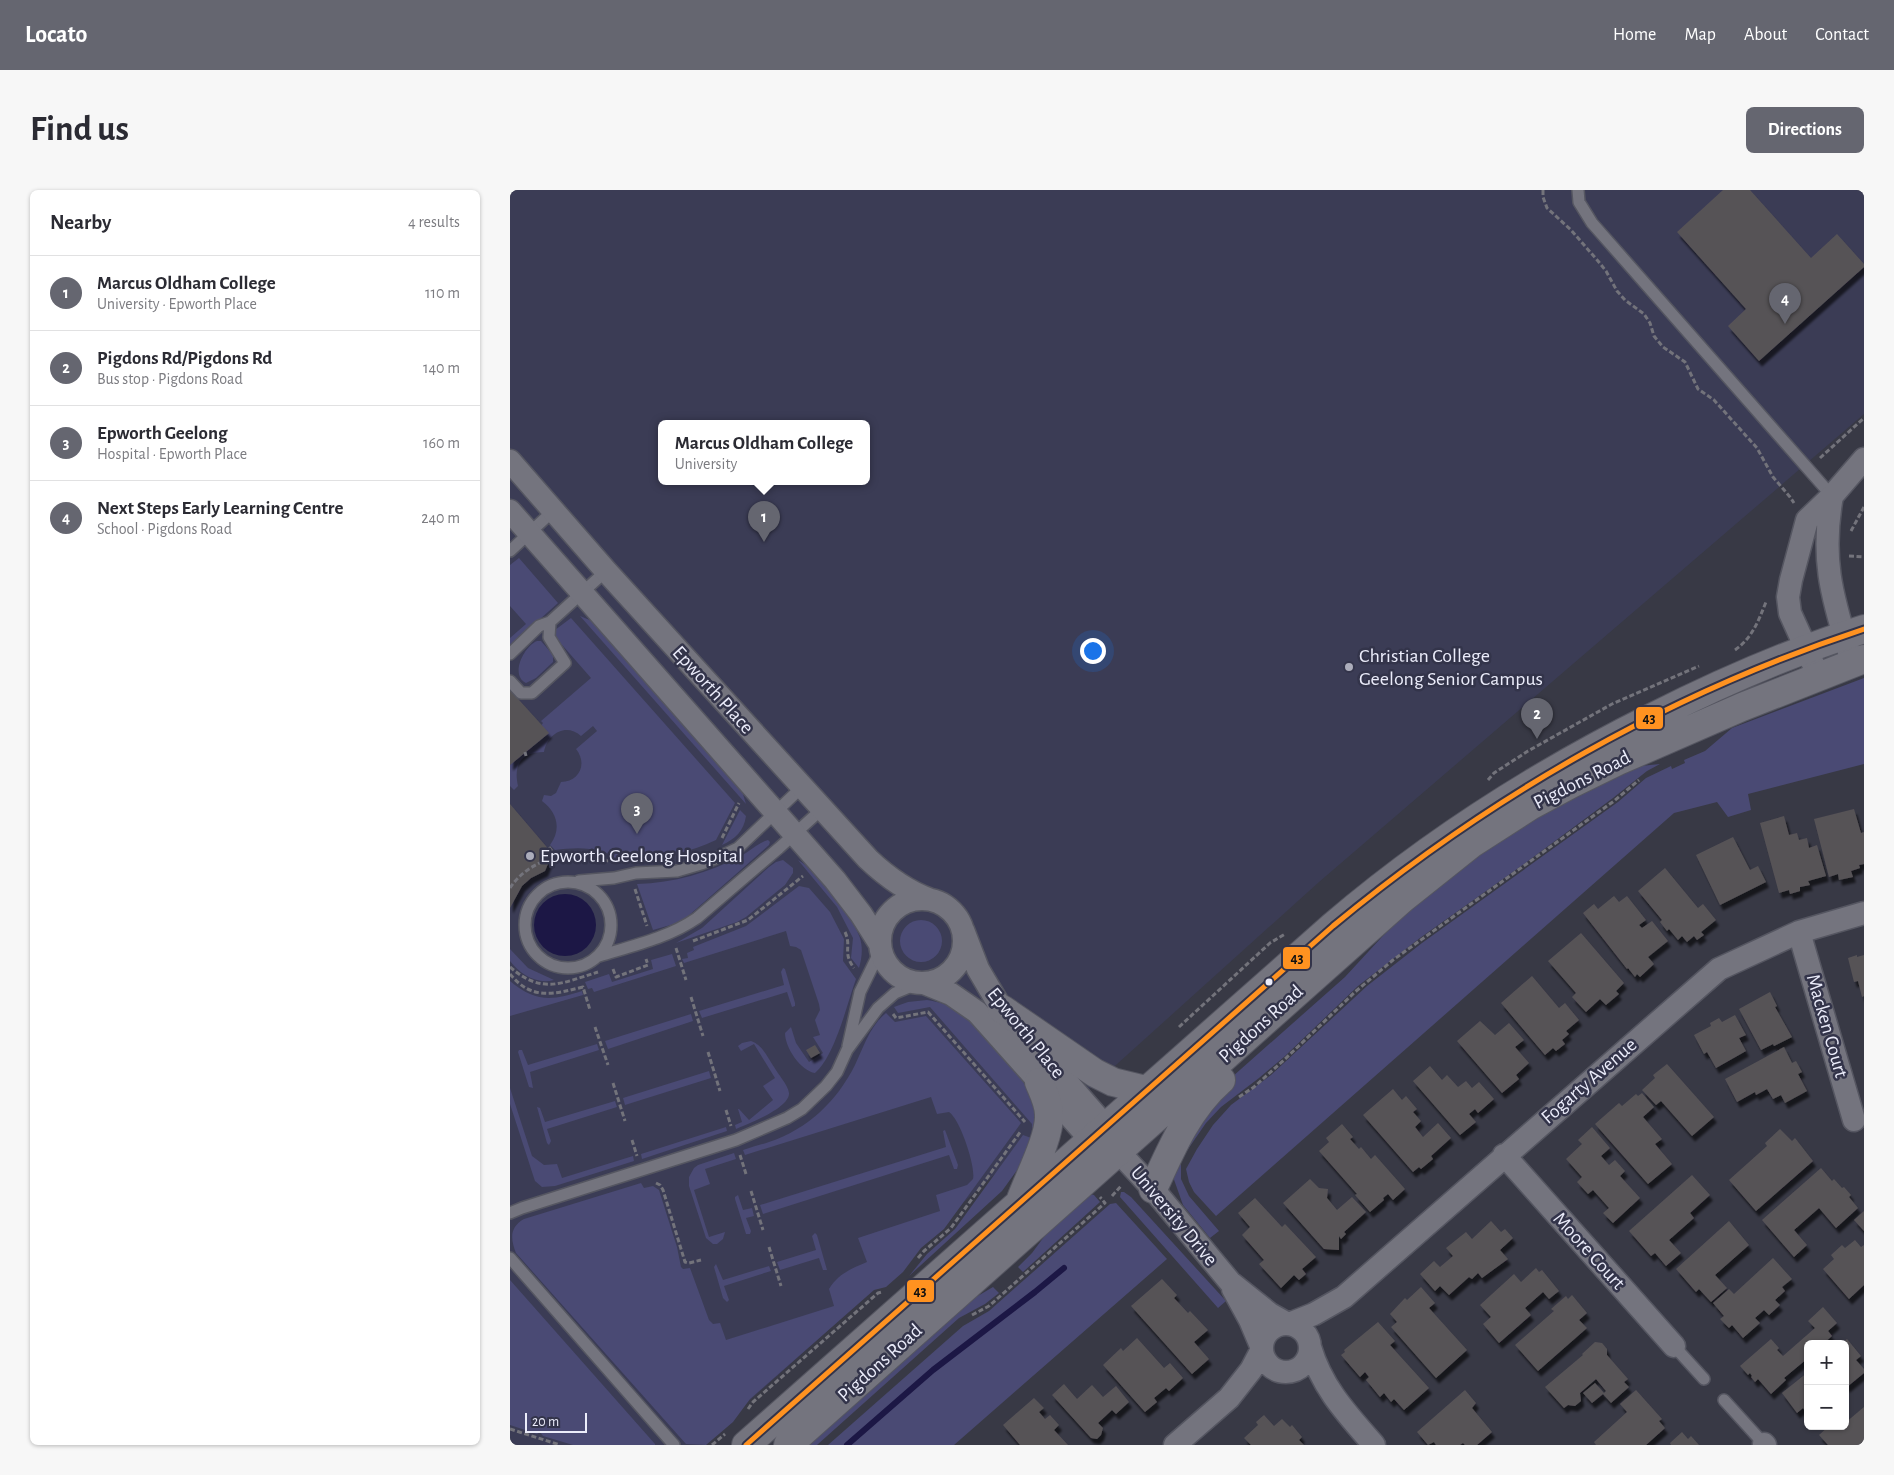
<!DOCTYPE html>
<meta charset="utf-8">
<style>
body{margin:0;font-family:"Alegreya Sans",sans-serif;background:#f7f7f7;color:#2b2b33}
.controls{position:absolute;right:15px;bottom:15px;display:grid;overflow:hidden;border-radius:8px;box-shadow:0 1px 4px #0004}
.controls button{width:45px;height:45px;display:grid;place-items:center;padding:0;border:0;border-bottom:1px solid #e1e1e2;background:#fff;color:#2b2b33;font:25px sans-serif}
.scale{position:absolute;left:15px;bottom:12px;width:62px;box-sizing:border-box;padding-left:5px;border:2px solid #ebecfa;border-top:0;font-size:14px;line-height:18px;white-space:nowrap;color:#ebecfa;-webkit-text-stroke:4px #33344a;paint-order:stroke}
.you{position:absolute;left:582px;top:460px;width:18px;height:18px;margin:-12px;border:4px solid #fff;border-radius:50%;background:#1a73e8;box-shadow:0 0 0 8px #1a73e833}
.badge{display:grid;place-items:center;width:32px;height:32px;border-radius:50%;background:#656670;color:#fff;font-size:16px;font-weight:700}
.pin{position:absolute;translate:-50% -41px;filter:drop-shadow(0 1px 2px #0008)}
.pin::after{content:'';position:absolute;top:26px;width:18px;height:15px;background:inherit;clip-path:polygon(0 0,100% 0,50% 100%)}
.popup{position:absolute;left:148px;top:230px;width:212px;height:65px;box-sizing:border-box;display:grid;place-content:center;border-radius:8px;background:#fff;filter:drop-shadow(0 1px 4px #0005);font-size:16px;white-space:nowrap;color:#7c7c81}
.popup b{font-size:19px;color:#2b2b33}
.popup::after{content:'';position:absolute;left:50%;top:100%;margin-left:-10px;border:10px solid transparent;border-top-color:#fff}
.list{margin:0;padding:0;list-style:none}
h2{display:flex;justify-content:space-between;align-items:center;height:65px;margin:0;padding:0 20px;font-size:21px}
h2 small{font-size:16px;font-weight:400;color:#7c7c81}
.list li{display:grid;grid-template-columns:32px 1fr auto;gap:15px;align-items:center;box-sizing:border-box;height:75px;padding:0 20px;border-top:1px solid #e1e1e2}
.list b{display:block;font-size:19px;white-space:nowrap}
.list p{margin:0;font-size:16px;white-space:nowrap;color:#7c7c81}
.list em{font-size:16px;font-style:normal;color:#7c7c81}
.map{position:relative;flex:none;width:1354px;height:1255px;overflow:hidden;border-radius:8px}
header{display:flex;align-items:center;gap:30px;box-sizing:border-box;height:70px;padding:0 25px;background:#656670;color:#fff}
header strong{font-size:24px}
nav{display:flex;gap:28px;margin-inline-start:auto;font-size:18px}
.intro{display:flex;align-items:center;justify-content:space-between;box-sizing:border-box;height:120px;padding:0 30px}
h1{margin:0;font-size:35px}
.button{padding:12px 22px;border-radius:8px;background:#656670;color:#fff;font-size:18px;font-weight:700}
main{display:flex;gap:30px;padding:0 30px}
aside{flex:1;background:#fff;border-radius:8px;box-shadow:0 1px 4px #0004}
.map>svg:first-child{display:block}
</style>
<header>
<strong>Locato</strong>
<nav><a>Home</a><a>Map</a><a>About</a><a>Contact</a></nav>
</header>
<div class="intro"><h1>Find us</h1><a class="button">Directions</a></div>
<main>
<aside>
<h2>Nearby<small>4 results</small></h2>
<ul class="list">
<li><span class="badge">1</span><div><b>Marcus Oldham College</b><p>University · Epworth Place</p></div><em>110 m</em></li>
<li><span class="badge">2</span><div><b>Pigdons Rd/Pigdons Rd</b><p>Bus stop · Pigdons Road</p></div><em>140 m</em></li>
<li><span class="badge">3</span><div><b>Epworth Geelong</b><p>Hospital · Epworth Place</p></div><em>160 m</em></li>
<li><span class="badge">4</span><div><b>Next Steps Early Learning Centre</b><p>School · Pigdons Road</p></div><em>240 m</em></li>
</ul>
</aside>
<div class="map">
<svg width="1354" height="1255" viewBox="0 0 1354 1255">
<defs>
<filter id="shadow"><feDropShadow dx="3" dy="5.5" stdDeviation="1" flood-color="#0009"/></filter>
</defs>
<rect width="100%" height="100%" fill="#383945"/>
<path fill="#3b3c55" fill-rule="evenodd" d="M0,0H1354V224L809,692L444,1021L433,1037L190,1255H0ZM152,233H356V291H152Z"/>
<path fill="#4a4a74" d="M9,368L48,413L0,456V448L16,434L0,416V375Z
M70,426L82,431L232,601L236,614Z
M61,428L225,613L206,650C176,664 142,671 108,668C101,668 98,662 91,661C76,657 60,658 45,660L40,655C52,639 47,622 32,611L34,605L41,606L46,603L51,592C69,592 78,574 66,559L87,541L83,536L71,546C56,532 37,544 34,562C12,562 3,574 8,596L4,600L0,596V575L33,533L31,531L81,488L46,448L45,440Z
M27,451H31L43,465V472L26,488L16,493C0,486 13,457 27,451Z
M1354,488V574L1238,604L1241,620L1218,627L1207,612L1164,623L706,1026L684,1002L679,992L676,979L687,959L703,935L721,915L761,885L857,796L912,753L1108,612L1136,588L1161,576L1162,579L1175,573L1174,570L1195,561L1222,538Z
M1150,574L1137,581L1103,608L1014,674L910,748L848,796L774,867L749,888L711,917L696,933L676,962L671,959L713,895L835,787L905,711L1002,641L1121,577Z
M230,620L236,626C234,641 225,649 212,655Z
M258,650L260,652L259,655L177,727L164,734L143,740L127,694C164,693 198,683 231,666C240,661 248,653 258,650Z
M273,670L283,678V683L275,695L236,727L227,732L166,753L192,738L259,677L266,672Z
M288,670C306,679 344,728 350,748C353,758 352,768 349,778L341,768L343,748L327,717Z
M289,696L299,698L320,722L334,749L333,771L346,789C337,814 325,866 305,883C291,881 275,858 275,843L281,837L286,853L299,872L313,863L303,847L310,845L305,830L310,820L309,814L291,760L286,757L280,756L276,741L174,773L172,769L178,768L177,763L184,760L183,757L236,736Z
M390 751a21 21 0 1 1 42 0a21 21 0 1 1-42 0Z
M0,759L18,778L44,790C27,795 10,784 0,771Z
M162,764L166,776L84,802L82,798L78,799L75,792L99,784L102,792L143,779L141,770Z
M273,778L275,779L285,813V816L282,817L277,802L192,828L189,821L274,795L271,782Z
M0,791C25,812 42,811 72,801L73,805L0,826Z
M417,810C429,812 440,815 450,822C474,839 518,891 527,919C529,925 527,935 526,942L522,937V934L420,817L388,823L384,817L398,812Z
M376,823L385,832L416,826L511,933L434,1039L411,1058L393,1082L376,1097L364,1100L240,1209L223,1232L196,1255L176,1254L6,1063C0,1048 0,1037 14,1029L131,993L134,998L143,996L149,1000L167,1057L171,1077L173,1079L180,1078L199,1130L203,1134L210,1133L216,1150L324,1116L319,1099C329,1083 341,1079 357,1072L348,1048L430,1021L426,1005L457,995L463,989C466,977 450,929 439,922L427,924L421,907L235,965L233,960C242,957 250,955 259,952C298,939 327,911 345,875C354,856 360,836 376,823Z
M181,824L183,831L98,859L95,851Z
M241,851C253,855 257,867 264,877C268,884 278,895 279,903C280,918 238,934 226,939L225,935L232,932L228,919H229L239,930L263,910L253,896L265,888L244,854L231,861L228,856L232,853Z
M87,854L89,860L20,882L23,898L19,897L8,862L9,860H12L18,875Z
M199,881L201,888L115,915L113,908Z
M0,898L22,966L34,975L47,974L52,988L123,966L124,971L45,996L32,997L25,991L23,985L0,914Z
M105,911L107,917L37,939L41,951L39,955L37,953L27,917L30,918L35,932Z
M216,937L217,941L132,969L131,964Z
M435,940L448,975L447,979H444L439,965L253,1024L250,1015L436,957L433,941Z
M513,945L524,949L510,976L492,1001L399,1086L417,1064L445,1039Z
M224,963L226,969L195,979L200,994L184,1000L199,1047L215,1042L213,1049L207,1054H203L196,1048L179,996V987L184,978L188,975Z
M671,968V989L679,1006L709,1041L700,1048L673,1015L662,984Z
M611,1002H614L621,1007L716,1111L708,1118L610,1007Z
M576,1003L584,1005L590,1012L513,1082L508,1077L522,1063L548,1028Z
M228,1005L233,1020L242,1018L244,1026L236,1028L241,1041L240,1044H236L225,1009V1007Z
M606,1013L657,1069L444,1255H318L453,1136L479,1121L600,1014Z
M305,1043L307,1045L317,1080H313L309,1068L270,1080L267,1072L306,1060L302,1046Z
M206,1074L213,1090L259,1076L261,1081L214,1096L219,1110L217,1112L213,1108L204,1077Z
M0,1090L145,1254V1255H63L33,1246L30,1242L27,1244L0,1235Z
M483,1097L489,1103L475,1114L449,1128L307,1255H293L444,1120Z"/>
<path fill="#1c1745" d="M24 735a31 31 0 1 1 62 0a31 31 0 1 1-62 0Z"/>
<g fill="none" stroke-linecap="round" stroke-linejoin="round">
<path stroke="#1c1745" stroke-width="6" d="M337,1255L423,1180L525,1102L554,1078"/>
</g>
<path fill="#575357" filter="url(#shadow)" d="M1213,0H1240L1301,68L1327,44L1354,74V77L1249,171L1218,136L1236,119L1167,42Z
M0,500L39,543L0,575Z
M0,614L41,662L40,669L35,681L21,688L12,696L0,718Z
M1344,619L1351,643L1354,642V674L1349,675L1350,678L1341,681L1343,687L1329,690L1328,684L1319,687L1304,629Z
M1274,626L1279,645L1287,643L1289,650L1297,648L1299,658L1307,655L1316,686L1298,691L1300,695L1290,697V701L1280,704L1279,700L1269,703L1250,633Z
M1223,647L1240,680L1248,676L1256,692L1210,715L1186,665Z
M1155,678L1188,718L1193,714L1206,730L1191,742L1194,745L1187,750L1184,746L1177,752L1172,746L1168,750L1159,739L1157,741L1150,732L1152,730L1128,701Z
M1104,706L1109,712L1117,706L1136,730L1129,735L1132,738L1142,731L1158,751L1138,767L1144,774L1130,787L1127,784L1125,787L1118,778L1117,779L1073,723L1084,714L1088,719Z
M1071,743L1114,793L1106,801L1109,804L1096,815L1090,809L1076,822L1062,807L1066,803L1038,771Z
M1347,765V767L1354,765V806L1352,807L1348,791L1344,792L1338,768Z
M1022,786L1049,818L1055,813L1069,830L1056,841L1059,844L1052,850L1055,854L1046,861L1043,858L1035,865L991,813Z
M1260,802L1267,816L1265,817L1282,847L1264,856L1263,854L1251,860L1229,819Z
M1225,825L1236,845L1229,848L1236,861L1206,878L1197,862L1194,864L1184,845L1201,836L1200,833L1209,828L1212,832Z
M970,831L985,845L999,833L1014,850L1005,857L1019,873L1006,885L1009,889L992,903L947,851Z
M305,855L310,863L301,868L296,860Z
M1274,857L1282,873L1286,871L1292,882L1288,884L1297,901L1275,913L1271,905L1263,909L1257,899L1246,905L1245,902L1227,912L1215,889Z
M1157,874L1204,927L1182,946L1151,911L1146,915L1132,900L1145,888L1143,885Z
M920,876L932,890L937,885L948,897L956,891L962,898L969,892L984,909L968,923L965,919L959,924L966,932L950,945L903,891Z
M883,899L892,910L896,906L907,919L903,922L911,931L905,937L913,947L928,933L941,948L921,966L923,969L911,979L909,977L903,982L853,925Z
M1132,903L1144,917L1133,927L1152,949L1145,954L1162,974L1138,994L1085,934L1109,913L1112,916L1126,904L1128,906Z
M832,934L843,947L840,949L849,959L851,957L861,969L865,965L895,999L883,1010L878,1004L873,1008L874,1010L860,1022L845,1005L847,1004L809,961L819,952L816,948Z
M1082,937L1100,958L1091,966L1099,975L1105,970L1115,981L1110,986L1130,1008L1103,1033L1093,1023L1099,1018L1083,1000L1078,1004L1067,992L1072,987L1056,969L1072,954L1068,950Z
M1270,939L1282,951L1285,948L1303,971L1246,1021L1219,990L1257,956L1255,953Z
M1311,978L1322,991L1324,989L1332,998L1334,997L1341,1005L1339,1007L1348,1018L1326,1038L1309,1018L1284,1040L1297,1055L1284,1067L1252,1030Z
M1182,985L1200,1005L1180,1023L1184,1028L1159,1050L1171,1063L1156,1076L1145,1063L1141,1066L1119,1041Z
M800,989L809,998L818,999L817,1008L827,1020L842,1007L856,1022L834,1042L836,1044L831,1049L829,1046V1060L814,1059L773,1013Z
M745,1008L772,1037L775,1034L806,1067L792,1079L796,1084L789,1090L784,1085L771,1098L749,1074L754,1070L732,1045L740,1037L728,1023Z
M1354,1021V1041L1344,1030Z
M981,1031L991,1042L995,1039L1003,1048L990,1060L998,1069L972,1088L968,1083L962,1089L959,1087L939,1105L930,1096L925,1101L910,1084L924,1071L930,1077L943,1066L936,1058L956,1042L962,1049Z
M1219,1031L1239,1055L1205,1085L1217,1098L1201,1112L1189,1099L1186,1102L1166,1079Z
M1345,1050L1351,1057L1354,1055V1095L1339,1109L1313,1079L1324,1069L1321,1065L1332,1055L1335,1058Z
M1263,1068L1282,1089L1272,1097L1275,1101L1265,1110L1270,1115L1259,1125L1254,1120L1245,1128L1250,1133L1233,1148L1222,1135L1219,1138L1210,1129L1214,1126L1203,1113L1219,1099L1224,1104Z
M1026,1078L1029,1082L1032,1080L1049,1101L1039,1109L1033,1102L1015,1118L1021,1125L989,1153L973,1134L981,1127L970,1115L1004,1084L1011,1092Z
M652,1089L667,1105L664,1108L678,1123L680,1121L698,1140L684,1152L699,1169L682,1184L621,1116Z
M911,1097L925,1113L919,1118L957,1160L926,1188L881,1137L887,1132L880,1124L895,1108L897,1110Z
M1062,1105L1077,1123L1069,1130L1077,1138L1028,1181L1005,1155L1044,1121L1041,1119L1056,1106L1058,1109Z
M1313,1117L1327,1133L1318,1141L1322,1146L1313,1154H1298V1168L1274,1188L1276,1190L1261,1204L1248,1189L1245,1192L1241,1187L1242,1186L1240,1183L1238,1185L1230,1176L1261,1149L1269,1158L1267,1160L1273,1166L1305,1138L1298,1131Z
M868,1132L885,1151L880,1155L919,1198L894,1220L884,1209L881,1212L874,1203L870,1207L856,1190L859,1187L855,1182L850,1187L831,1165L835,1162L834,1160Z
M627,1148L654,1178L660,1173L673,1188L659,1201L656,1198L644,1208L647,1212L635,1222L593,1175L611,1158L613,1161Z
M1337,1149L1351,1166L1346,1170L1354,1179V1183L1337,1197L1335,1195V1154H1331Z
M1085,1152L1092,1153L1097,1159V1165L1118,1189L1114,1192L1119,1197L1101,1213L1093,1204L1082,1213L1073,1203L1085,1193L1094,1203L1096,1201L1086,1189L1070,1203L1071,1211L1065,1216L1058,1215L1054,1218L1035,1197L1073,1165L1072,1164Z
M1298,1182V1221L1296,1222L1293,1218L1287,1223L1272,1203Z
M554,1194L567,1209L582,1195L593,1207L606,1196L619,1212L606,1224L602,1220L588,1233L593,1238L591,1245L587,1249L581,1248L542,1205Z
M955,1200L966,1213L962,1218L982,1242L967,1255H955L953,1253L950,1255H926L924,1252L918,1255L907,1242Z
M1126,1200L1152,1229L1149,1231L1155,1238L1136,1255H1086L1084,1252L1117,1222L1110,1214Z
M524,1208L534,1218L529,1222L535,1229L540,1225L549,1235L544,1240L558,1255H510L493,1235Z
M1354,1217V1255H1318L1309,1245L1319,1236H1335V1233Z
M754,1225L764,1236L772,1229L780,1237L782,1235L792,1247L789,1250L794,1255H741L734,1248L748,1235L746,1232Z
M1172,1242L1178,1249L1181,1246L1189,1255H1161L1160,1253Z"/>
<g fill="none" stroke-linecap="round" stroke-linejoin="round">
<defs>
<path id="service" d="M1068,0L1069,12L1082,33L1322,306
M0,361L43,321
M0,464L29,436L40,432L96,381
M0,491L11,503H22L55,473L39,447L40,432
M69,691L104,688L126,683L167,681L191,674L209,667L228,658L292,597
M15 735a43 43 0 1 1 86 0a43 43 0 1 1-86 0Z
M89,766C122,756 158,748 187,728L269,658L312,619
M338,856L350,802L371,759
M0,1023L12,1018L226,950L277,928L292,919L316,896L327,882L337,860L368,818L385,803L409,793
M0,1068L164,1255
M1164,1156L1194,1189
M1214,1210L1254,1254"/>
<path id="minor" d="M0,271L96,381L358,669C377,687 396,701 421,710
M1322,306C1311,367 1321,404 1339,462
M0,321L325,690L351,724L370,754
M1309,487L1280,423L1278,407L1281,390L1297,330L1322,306L1354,269
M370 751a42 42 0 1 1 84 0a42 42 0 1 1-84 0Z
M453,740L468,779L488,813L596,937L608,961L643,999L720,1092L760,1124L776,1133
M1289,742L1344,930
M414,793L441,804L467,822L581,950L598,956
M994,965L1164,1156
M723,1099L740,1130L751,1156
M752 1158a24 24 0 1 1 48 0a24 24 0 1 1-48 0Z
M779,1134L804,1124L834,1107L1209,779L1289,742L1354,723
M800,1157C812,1198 837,1224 864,1255
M1254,1254L1255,1255
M665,1255L719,1208L741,1180L751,1161"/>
<path id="tertiary" d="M492,819L585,883L603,892L636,900
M643,999C661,959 678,919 711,890
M511,1009C519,987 540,947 539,925C539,913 533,902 529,892
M236,1255L823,736C920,653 1027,585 1141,528C1210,493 1281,462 1354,439
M278,1255L892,709L961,654L1020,616L1061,594L1108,571L1232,517L1354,469"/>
</defs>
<use href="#service" stroke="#555661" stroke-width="14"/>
<use href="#minor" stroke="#555661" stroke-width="25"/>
<use href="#tertiary" stroke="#555661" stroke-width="30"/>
<path stroke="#73737b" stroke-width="3" stroke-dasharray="5 2.5" stroke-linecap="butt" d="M1033,0V7L1037,18L1061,40L1088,71L1096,81L1107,101L1115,110L1134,124L1140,133L1144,146L1153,157L1175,172L1188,199L1204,210L1247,258L1263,287L1280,307L1284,313
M1310,268L1354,228
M1341,341L1354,317
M1339,366L1354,367
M1225,460C1242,448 1248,432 1256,412
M15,562L16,566
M978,590L984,583L1018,561L1102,514L1189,476
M212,648L229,613
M39,657L46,667
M0,698C19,668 68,655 100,672
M125,699L137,736
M335,742C342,757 332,762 344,778
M183,751L238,730L293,686
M166,758L176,790
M0,777C32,805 52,793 88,782
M103,779L106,787L138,775L136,769
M0,784C22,811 44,804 73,797L80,820
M181,807L193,846
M383,824L386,828L418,822L515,932
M85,837L98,875
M669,837L760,753L775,744
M198,862L210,901
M103,893L115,931
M729,907L744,897L774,870L845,802L883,770L1104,611L1129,590
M216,920L221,936
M122,950L127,966
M230,965L236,984
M146,993L150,995L153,1000L175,1072L179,1073L191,1070
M241,1001L253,1040
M602,1006L611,996
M259,1057L271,1096
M408,1068L414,1061L441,1038L511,941
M462,1125L479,1116L595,1013L590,1007
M238,1219L243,1212L368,1103L372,1102
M0,1239L50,1255
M202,1255L215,1244"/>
<use href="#service" stroke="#74747e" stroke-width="11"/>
<use href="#minor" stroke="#74747e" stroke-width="22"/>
<use href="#tertiary" stroke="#74747e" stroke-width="28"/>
<defs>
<path id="bus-1" d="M236,1255L823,736C980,606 1160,503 1354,439"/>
</defs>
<use href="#bus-1" stroke="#33344a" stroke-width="9"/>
<use href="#bus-1" stroke="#ff9220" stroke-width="5"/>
</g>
<g fill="#acadbb" stroke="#33344a" stroke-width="2">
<circle cx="839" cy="477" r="5"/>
<circle cx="20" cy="666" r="5"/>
</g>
<circle fill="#ebecfa" stroke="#33344a" stroke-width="2" cx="759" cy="792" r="4.5"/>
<g text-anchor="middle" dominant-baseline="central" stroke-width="5" stroke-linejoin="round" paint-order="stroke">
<g font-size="20" fill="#ebecfa" stroke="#33344a" text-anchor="start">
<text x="849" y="466">Christian College<tspan x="849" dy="23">Geelong Senior Campus</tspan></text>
<text x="30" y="666">Epworth Geelong Hospital</text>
</g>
<g font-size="20" fill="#ebecfa" stroke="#33344a">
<text transform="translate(203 500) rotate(48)">Epworth Place</text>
<text transform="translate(1072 590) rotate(-27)">Pigdons Road</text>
<text transform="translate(751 834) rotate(-42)">Pigdons Road</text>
<text transform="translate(1317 836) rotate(74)">Macken Court</text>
<text transform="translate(516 843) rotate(51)">Epworth Place</text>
<text transform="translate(1079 891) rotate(-41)">Fogarty Avenue</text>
<text transform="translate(664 1026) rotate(50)">University Drive</text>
<text transform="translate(1079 1061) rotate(48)">Moore Court</text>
<text transform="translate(370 1173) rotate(-42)">Pigdons Road</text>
</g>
</g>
<g stroke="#33344a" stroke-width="2">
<rect x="1125" y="516" width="29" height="24" rx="5" fill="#ff9220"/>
<rect x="772" y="756" width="29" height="24" rx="5" fill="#ff9220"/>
<rect x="396" y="1089" width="29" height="24" rx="5" fill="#ff9220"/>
</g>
<g font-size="14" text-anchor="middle" font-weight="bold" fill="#111">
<text x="1139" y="533">43</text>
<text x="787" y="773">43</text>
<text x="410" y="1106">43</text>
</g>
</svg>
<div class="controls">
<button>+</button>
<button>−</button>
</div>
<div class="scale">20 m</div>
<div class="you"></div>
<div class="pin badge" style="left:254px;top:352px">1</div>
<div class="popup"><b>Marcus Oldham College</b>University</div>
<div class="pin badge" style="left:1027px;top:549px">2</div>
<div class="pin badge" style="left:127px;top:644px">3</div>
<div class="pin badge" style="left:1275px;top:134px">4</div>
</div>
</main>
